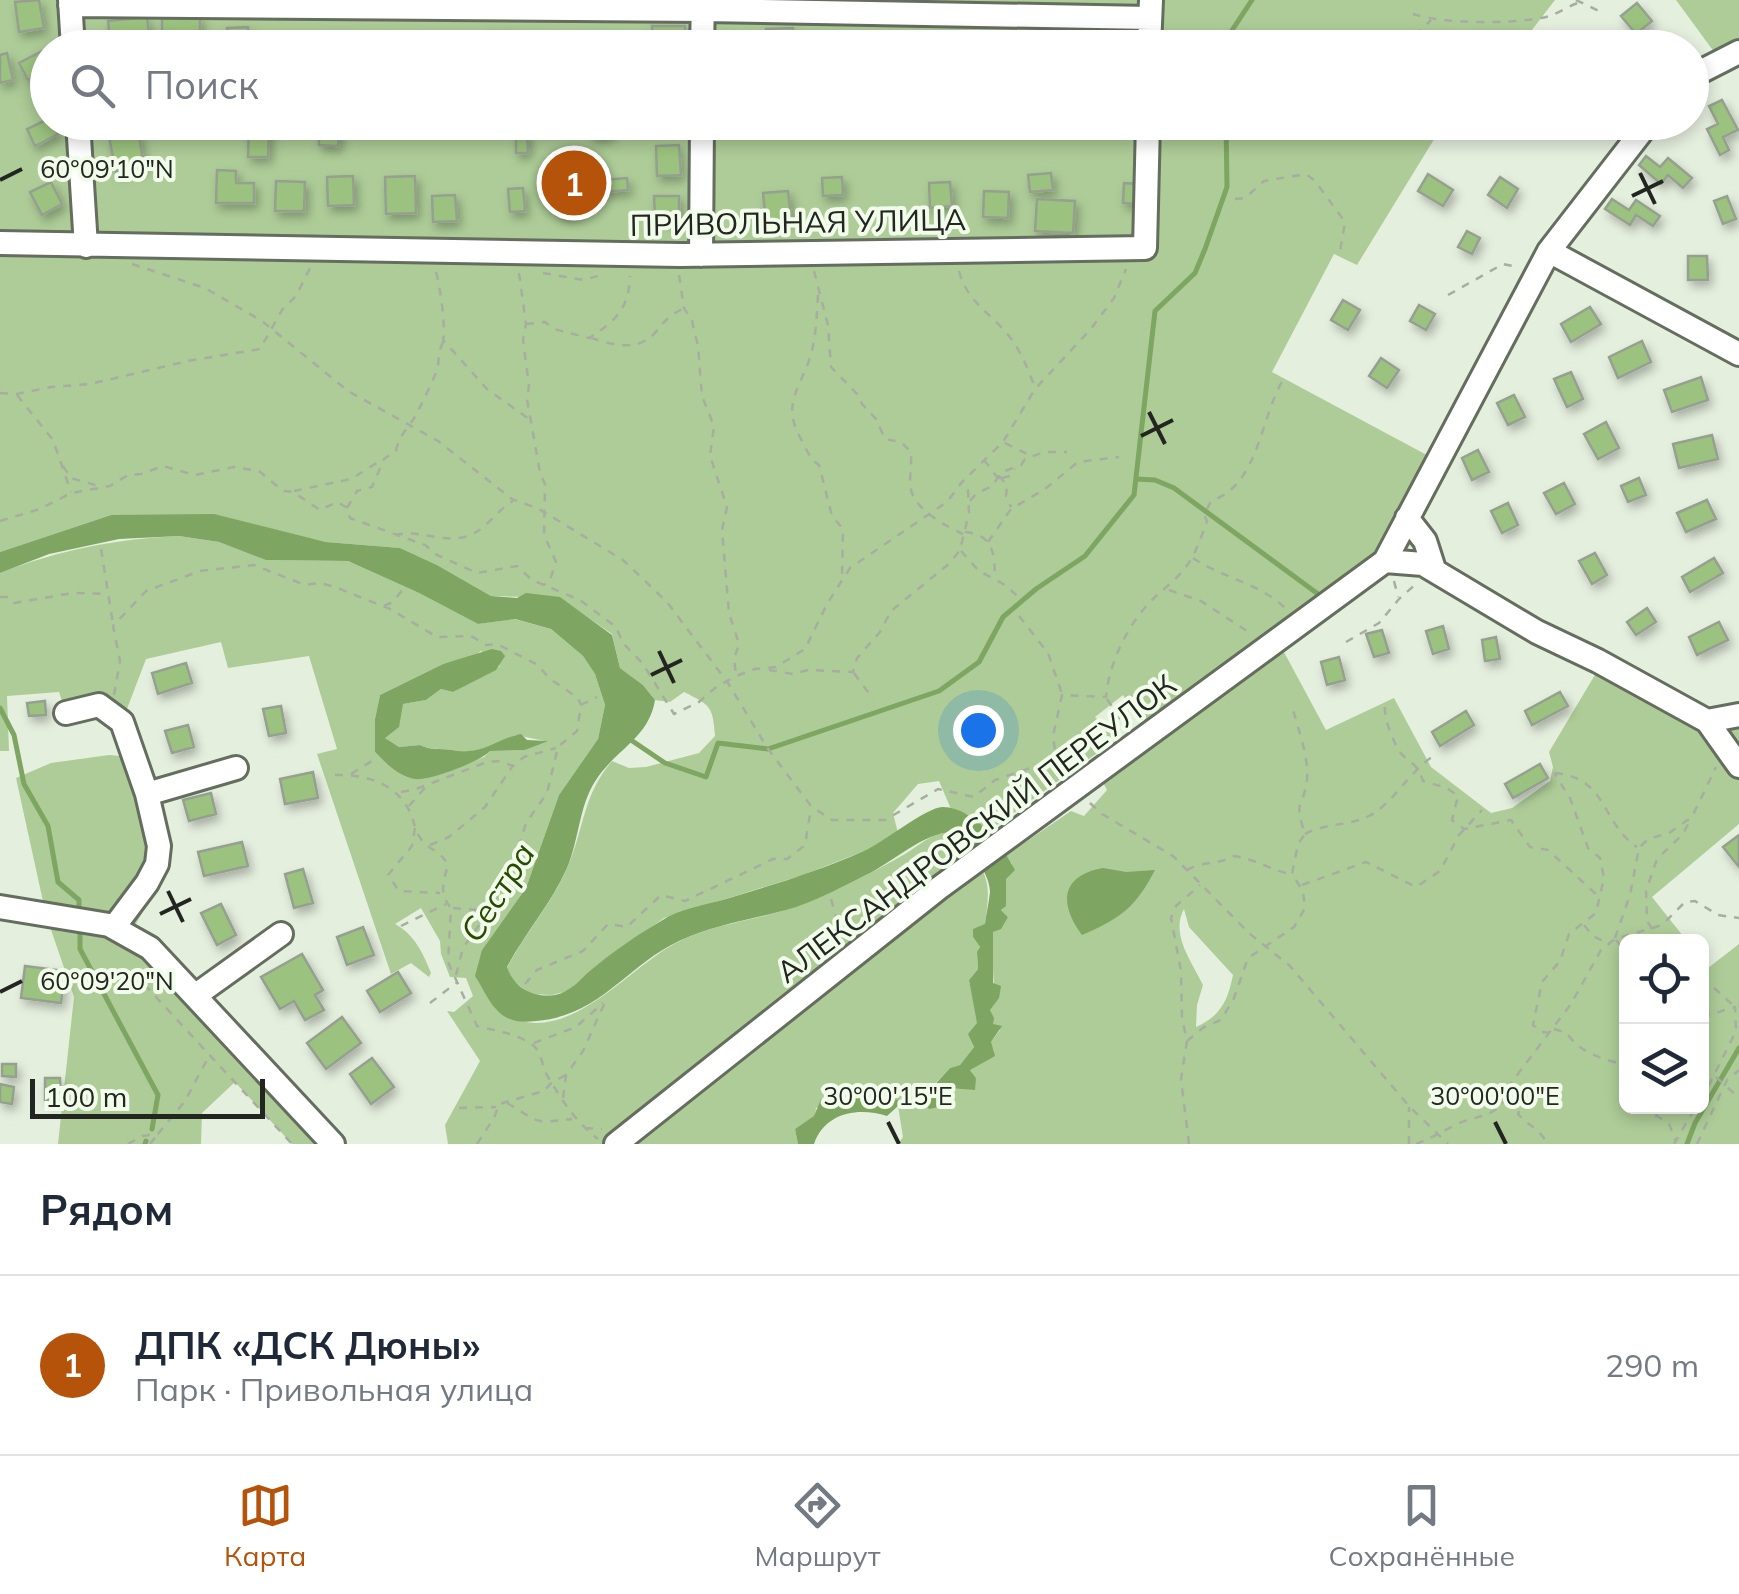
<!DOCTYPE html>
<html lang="ru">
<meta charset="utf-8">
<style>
body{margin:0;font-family:Mulish,sans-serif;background:#f6f6f7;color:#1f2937}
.controls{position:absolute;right:30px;bottom:30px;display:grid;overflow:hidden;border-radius:15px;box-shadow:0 5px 15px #0003}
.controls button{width:90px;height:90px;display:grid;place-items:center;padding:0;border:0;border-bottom:2px solid #e0e1e3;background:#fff;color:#1f2937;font:50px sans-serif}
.scale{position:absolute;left:30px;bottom:25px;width:235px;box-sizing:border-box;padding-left:10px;border:5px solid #232620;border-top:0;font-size:28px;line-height:35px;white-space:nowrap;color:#232620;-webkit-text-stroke:8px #f2fceb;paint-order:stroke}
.you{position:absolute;left:978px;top:730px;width:35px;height:35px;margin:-25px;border:8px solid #fff;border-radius:50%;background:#1a73e8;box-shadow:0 0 0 15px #1a73e833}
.badge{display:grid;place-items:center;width:65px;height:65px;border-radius:50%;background:#b45309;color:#fff;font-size:32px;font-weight:700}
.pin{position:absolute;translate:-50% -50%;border:5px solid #fff;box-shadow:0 2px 10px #0006}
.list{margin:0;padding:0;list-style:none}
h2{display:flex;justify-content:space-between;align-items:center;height:130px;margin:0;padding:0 40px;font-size:42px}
h2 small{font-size:32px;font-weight:400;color:#747a83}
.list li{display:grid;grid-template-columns:65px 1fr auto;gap:30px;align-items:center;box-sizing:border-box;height:180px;padding:0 40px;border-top:2px solid #e0e1e3}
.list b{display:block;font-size:38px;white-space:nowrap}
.list p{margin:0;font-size:32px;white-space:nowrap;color:#747a83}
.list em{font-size:32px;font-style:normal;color:#747a83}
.icon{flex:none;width:55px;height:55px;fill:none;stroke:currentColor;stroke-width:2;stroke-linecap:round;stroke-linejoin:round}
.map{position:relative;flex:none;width:1739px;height:1144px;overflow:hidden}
.search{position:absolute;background:#fff;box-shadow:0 5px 15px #0003;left:30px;right:30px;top:30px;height:110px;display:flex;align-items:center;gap:25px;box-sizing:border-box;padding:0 35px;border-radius:55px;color:#747a83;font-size:38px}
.sheet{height:310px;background:#fff}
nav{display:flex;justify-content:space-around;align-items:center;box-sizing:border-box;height:140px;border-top:2px solid #e0e1e3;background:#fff;font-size:28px;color:#747a83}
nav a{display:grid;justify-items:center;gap:5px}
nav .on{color:#b45309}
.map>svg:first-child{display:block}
</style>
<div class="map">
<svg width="1739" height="1144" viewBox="0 0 1739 1144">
<defs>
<filter id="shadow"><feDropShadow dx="3.5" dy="5.5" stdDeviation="5" flood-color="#0004"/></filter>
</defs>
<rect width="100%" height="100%" fill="#e5efde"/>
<path fill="#adcc97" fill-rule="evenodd" d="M0,0H1555L1518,48H48V122L1444,123L1357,265L1334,254L1272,372L1438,461L1394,544L1278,641L1326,730L1394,698L1431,767L1491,813L1512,808L1550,781L1553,767L1549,752L1602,663L1703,718L1739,714V824L1652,897L1687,941L1626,942V1106H1702V960L1708,968L1739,944V1144H898L903,1137L898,1106L923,1101L934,1107L948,1105L950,1087L963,1086L972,1090L976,1078L970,1070L1000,1030L993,1024L990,1010L995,1000L991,941L993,932L1008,917L1001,910L1006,905V879L1012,864L1005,856L1071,811L1084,816L1107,790L1097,771L1152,730L1136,716L1123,695L1095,717L1118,738L987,832L969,815L951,809L939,781L918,784L893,813L898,833L867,850L803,875L664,918L592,969L568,991L552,995L530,994L510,978L507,968C524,935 548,908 564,875C584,834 581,797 612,761L629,768L646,767L699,753L715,736C713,706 710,705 684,692L670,702L655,700L643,685L620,668L612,634L560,598L491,596L437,565L400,548L326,542L214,515H111L0,552ZM1184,909L1189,927L1233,975C1228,1000 1221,1016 1196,1027L1197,1005L1203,985C1192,962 1170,934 1184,909Z
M1676,0H1739V53L1720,60Z
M179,536L219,542L267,560L348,561L419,593L478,624L514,619L551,629L583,656L595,674L605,705L598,739L559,795L526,888L482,950L496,1009C561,1056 623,971 676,943C717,921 762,921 801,904C836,890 873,873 905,854C923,843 931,833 952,832L970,854L611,1144H448L445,1125L480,1061L447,1011L454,1012L473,996L466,978L450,977L441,954L440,941L421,908L395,924C414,934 423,953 431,973L429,977L411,963L391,974L317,754L337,749L309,656L228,668L221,642L146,659L122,722L104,706L66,713L59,692L7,696L9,751H0V573C59,550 116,539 179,536ZM481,651L500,666L453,692L441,689L426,700L403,704L385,738L399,747L420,745C431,751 441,748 453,750C477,755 494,745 516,735L545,741L525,750L490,751L484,757C438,776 414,790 375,752V719L380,695L443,664L473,657Z
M109,755L120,756L139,770L157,829L147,883L149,901L129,936L333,1144H292L235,1082L202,1113L201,1144H58L74,997L46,915L16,778L51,763Z
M981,868C992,887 987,904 985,925L973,930V937L980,947L977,953L978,969L969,980L978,1024L969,1034L974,1047L960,1065L950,1068L929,1090L903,1099L875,1101L874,1098L857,1100L841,1094L837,1099L816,1108L815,1116L795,1129L798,1144H620Z"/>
<path fill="#7ea562" d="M214,514L326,542L400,548L437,565L491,596L517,598L526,593L560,597L612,635L620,668L643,685L655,700C649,738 615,750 596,780C579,805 579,840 567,868C551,904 525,933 507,967C514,988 533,998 555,995C571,992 580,979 592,969C613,952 637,935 661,921C679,909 705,905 726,899C773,885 819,871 864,851C883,843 928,806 943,807C975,808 1002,845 1015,870L1006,879V906L1001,910L1008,917L1001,929L993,932V983L1001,986L999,998L990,1010L994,1018L993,1024L1002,1026L991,1042L995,1056L970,1070L976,1078L975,1090L950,1088L948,1105L929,1109L923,1101L898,1106L887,1116C859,1107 825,1112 814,1144H798L795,1129L814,1116L821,1099C833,1104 837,1097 846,1090L852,1091L857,1099L869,1091L874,1092L876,1101L903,1099L929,1091L950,1068L960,1065L974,1047L968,1034L977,1023L969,980L978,969L977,952L980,947L973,937V929L985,924C986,914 989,903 990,892C990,871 966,846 952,832C923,833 893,862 866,875C844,886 819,899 796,907C757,919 717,923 679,941C626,966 600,1016 536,1021C520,1023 507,1022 495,1008C487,999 482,986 475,976L482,950L526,888L559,795L598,739L605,705L595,674L583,656L551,629L515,619L478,624L419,593L348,561L266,560L219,542L179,536L119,539L49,554L0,573V552L111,515Z
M492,649L501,651L505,656L496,670L453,692L441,689L426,700L403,704L399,727L385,738L399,747L420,745C431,751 440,748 452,750C484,756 493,740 521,734L527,740L548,741L525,750L490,751C480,762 429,781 415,779C398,776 386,763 375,752V719L380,695L443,664Z
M1103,868L1126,872L1155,870C1135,908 1121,918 1082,935C1059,904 1060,876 1103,868Z"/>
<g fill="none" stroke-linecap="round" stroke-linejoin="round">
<path stroke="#7ea562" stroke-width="5" d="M1225,48V41L1252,0
M1136,479L1155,480L1174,488L1318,594
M0,708L14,735L24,784L48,826L58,882L79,900V912
M628,738L665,763L706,777L718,743L768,749L939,691L979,662L1003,617L1036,589L1085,556L1134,495L1155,311L1195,273L1205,249L1227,187L1226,122
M80,928V949L158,1095L152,1129
M145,1144L146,1141
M1687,1144L1695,1123L1739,1048"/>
</g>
<path fill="#9bc27e" stroke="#96a090" stroke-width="2.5" filter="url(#shadow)" d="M39,0L44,28L19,32L15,2Z
M1637,3L1652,21L1636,34L1621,16Z
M200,16V41L162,42V17Z
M147,17L149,37L110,40L108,21Z
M652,26H685L686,48H653Z
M248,27L249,48H228L227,28Z
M793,28L794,48H767L766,29Z
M489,31L516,32L515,48H489Z
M326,34H356V48H326Z
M390,34H410L409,48H390Z
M1595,34L1604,48H1581L1579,45Z
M553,35H581V48H553Z
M44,50L48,69L28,80L19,63Z
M7,53L13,80L0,83V55Z
M1722,100L1738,130L1723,137L1729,150L1720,155L1707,129L1718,124L1709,106Z
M48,119L58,134L35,146L27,129Z
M609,123L610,136L591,137L590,124Z
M249,125H269L268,157H248Z
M319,129L339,130L338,146L319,145Z
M527,130L528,153H516V131Z
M138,131L144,166L116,172L109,137Z
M679,145L681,175L657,176L656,146Z
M1646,156L1660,167L1668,158L1692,178L1683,188L1668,175L1661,184L1639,165Z
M217,170L236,171V183H254V203H216Z
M1051,173L1053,190L1030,192L1028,175Z
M1428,174L1453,190L1443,206L1418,191Z
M353,176L354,205L328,206L327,177Z
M415,176L416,213L386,214L385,177Z
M842,177L843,195L823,196L822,178Z
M1500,177L1518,189L1507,208L1488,195Z
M627,178L628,190L604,192L603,180Z
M276,181L305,182L304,211H275Z
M51,182L62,204L42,215L30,192Z
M950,182L952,206L930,208L929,183Z
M1124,183L1137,184L1136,204L1123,203Z
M523,188L525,211L510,212L508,189Z
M574,191L575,213H560L559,192Z
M788,191L791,220L766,222L763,193Z
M984,191L1009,192L1008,218L983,217Z
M455,195L457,221L433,222L432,196Z
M654,196H679V218L655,219Z
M1727,196L1736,219L1723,224L1714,201Z
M1037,199L1075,201L1073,233L1035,231Z
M1612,199L1629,210L1636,200L1660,216L1653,226L1636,215L1630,225L1605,209Z
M1467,231L1480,238L1472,254L1458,247Z
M1688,256H1707L1708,280H1688Z
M1343,300L1360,310L1348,330L1331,320Z
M1419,305L1435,314L1426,330L1410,321Z
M1590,307L1601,324L1571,342L1561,324Z
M1642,341L1651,362L1618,378L1609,357Z
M1381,358L1399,370L1387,388L1369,376Z
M1571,372L1583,399L1567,407L1554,379Z
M1701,377L1708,400L1672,412L1664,390Z
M1514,395L1525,417L1508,425L1497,403Z
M1606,422L1619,448L1598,459L1584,434Z
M1712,435L1718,459L1679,468L1673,444Z
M1478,450L1489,472L1472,480L1462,458Z
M1639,478L1646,495L1628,502L1621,486Z
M1564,483L1575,504L1556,514L1544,493Z
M1707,500L1716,519L1686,532L1677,513Z
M1508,503L1518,525L1502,533L1491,511Z
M1595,553L1607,575L1592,584L1579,561Z
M1714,558L1723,573L1690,592L1682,577Z
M1647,608L1656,622L1636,635L1627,622Z
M1719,622L1728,640L1697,655L1689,637Z
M1443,626L1449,649L1433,654L1426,631Z
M1382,630L1389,653L1374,657L1366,634Z
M1496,637L1500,659L1485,661L1482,640Z
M1339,657L1345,680L1327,685L1321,662Z
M186,663L192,683L158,694L152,673Z
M1560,692L1568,706L1532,725L1525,711Z
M45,701L46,715L29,716L27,703Z
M281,706L286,733L269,736L263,709Z
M1466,711L1474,725L1440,746L1432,732Z
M188,725L194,747L172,753L165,731Z
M1540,764L1548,778L1513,798L1505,784Z
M313,772L318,798L285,804L280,779Z
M211,793L216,814L189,821L183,800Z
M1739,835V867L1723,847Z
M242,842L248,866L204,876L198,852Z
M303,869L313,903L294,908L285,874Z
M221,904L236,935L217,945L201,913Z
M363,927L374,955L347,965L337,937Z
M302,954L323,990L315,995L324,1010L305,1020L294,1001L280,1009L261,977Z
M25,966L65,971L61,1003L21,998Z
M398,972L411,993L380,1012L367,991Z
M342,1017L361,1043L326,1069L307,1043Z
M372,1058L394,1087L371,1104L350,1074Z
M2,1064H16V1077L2,1076Z
M45,1078H60L61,1100H45Z
M0,1084L14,1087L12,1104L0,1102Z"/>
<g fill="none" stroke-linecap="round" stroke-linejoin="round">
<defs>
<path id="minor" d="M70,0L73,48
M70,5L703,10L1150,18
M702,48L703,0
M1149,48L1151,0
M1692,76L1739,52
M78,122L86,246
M0,243L680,255L1145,248L1148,122
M1549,251L1739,354
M701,255L702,122
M1407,518L1425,541L1434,569
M1385,561L1423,564L1537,632L1598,661L1707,721L1739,766
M66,713L99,705L122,722L147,794L159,846L157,864L147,883L114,927
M1707,721L1739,715
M147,794L236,768
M0,907L109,925L150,948L333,1144
M196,995L281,934
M616,1144L939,888L1385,561L1549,251L1649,122"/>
</defs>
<use href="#minor" stroke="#646d5e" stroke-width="28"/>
<path stroke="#a7aea1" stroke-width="2.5" stroke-dasharray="8 8" stroke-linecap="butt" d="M1576,0L1601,12
M1413,14C1446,24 1506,24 1541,18C1553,17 1566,7 1578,3
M1407,48L1408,42L1431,20
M1383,126L1384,122
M1235,199L1245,198L1264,181L1306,174L1315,181L1345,222L1340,251
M132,264L205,288L262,321L348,391L438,441L512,499L539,509L623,560L667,602L728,683L768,749L811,806L832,820H885L938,789L974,797L995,780L1045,763L1061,771
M814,271L828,325L831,367L859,396L862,404L876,419L885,439L901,442L911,452C912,464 908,482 912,493C919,512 946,526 963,534
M959,271C966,298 985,310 1003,329C1019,346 1027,366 1035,388
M436,272C440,286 446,327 443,340L487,389L529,419
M519,273L526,324L523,340L529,386L527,399L540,473L545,484L544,535L556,562L550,580L544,585
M543,273L584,280L604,274
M679,275L684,308L692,321L698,346L702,396L714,426L710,456L727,507L722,530L729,613L739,644L734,659L736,675
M818,295C817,314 816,333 812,351C802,388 780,402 801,439C806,449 810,459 819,465L832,516L843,529L842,577
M1448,295L1503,264L1518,267
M526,324L545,322L554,329L589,338C616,321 629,308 630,276
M591,338C610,344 636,352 653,335C664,323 667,316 683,309
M0,393L17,394L51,387L90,384L188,361L260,349L282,310L296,296L311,266
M17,395L53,440L71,492
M1005,443L1029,455
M984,460L997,477
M63,466L71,478L102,487
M999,476L1007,485L1006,496L1011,507
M1002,478L1010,476L1015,469
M294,491L351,479L380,461
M970,501L976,494L992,486L1002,472L1021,465L1025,459L1044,452H1067
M347,508L357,491L372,487L384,459L396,451C399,433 413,424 419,409C423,401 438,371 438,365C439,356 439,351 443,342
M0,521L40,509L71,493L110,486L128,475L141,474L163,466L195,475L234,467L259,471L283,491L293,492L320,510L337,502L346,507L350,518L425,545L437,555L477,573L517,566L532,580L580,600L616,627L623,643L643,664L674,714L699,702L715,688L736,676L755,669L776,667L805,649L827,604L850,568L947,502L962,482L1003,442L1035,389L1090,330L1114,298L1126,269
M965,532C992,535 994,550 995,575
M395,535C419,529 443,544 468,536C486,530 497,510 513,501
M988,542L1011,509L1045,489L1078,462L1119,457
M101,549L113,624
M961,551L979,571L1007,586L1019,598
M1193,558C1222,578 1262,584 1286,609
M1394,581L1398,597
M1169,590L1201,601L1253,635
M0,597H8L14,603L73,593L108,594
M384,606L393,602L403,589
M1019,616L1048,653L1062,694
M1346,642L1379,623L1399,599L1417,583
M769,670L793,674L808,670L853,672L857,658L880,632L891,611L950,563L960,550L969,513L968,490L963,483
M854,673L873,699
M114,695L120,661L113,626L146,591L200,571L254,565L305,585L320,583L335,587L390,609L437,637L471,636L486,645L497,644L538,665L549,678L578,698L581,705
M1107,699L1124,725
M1385,707C1384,720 1392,736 1397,748C1405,762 1416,759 1423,781L1447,788L1458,796L1452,820L1464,829L1511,820L1530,847L1548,850L1598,896
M1057,765L1053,736L1062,695L1106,697C1109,663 1128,623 1154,598C1167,586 1182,575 1192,558C1198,546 1203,533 1207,521L1204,515L1211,501C1259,485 1260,418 1283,380
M1555,773C1608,778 1601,823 1637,847
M351,774L372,761
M335,775C365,774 395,783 409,810C414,819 414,830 421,839C429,851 440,849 448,865C443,882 439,894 451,908L448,962L477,1026C496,1031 514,1033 530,1043C543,1051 541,1066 548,1077C564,1103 574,1120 598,1139
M401,792L416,789L487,762L500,761L513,766L524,757L556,748
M1090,803L1102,814L1173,856L1250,934L1290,966L1409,1106L1448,1144
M409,806L430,782
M415,828L412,846L388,875L399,891L440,893
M1305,834C1325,823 1349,826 1369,816C1394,803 1409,771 1435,755
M430,845L449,837L485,807L512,767
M1187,870C1202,861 1218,865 1234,856C1255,859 1271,870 1290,874
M1302,885L1366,862L1416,887L1440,871L1459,835L1482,810
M831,899L836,917L846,935
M453,908L489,911
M1584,925L1593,936L1609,944
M401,926L446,904
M1631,936L1641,942
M1615,938L1630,895L1639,848L1648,839L1669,833L1692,817L1716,767
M1616,940L1626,953
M1661,942L1647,921L1646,891L1657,859L1683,834L1691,818
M143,969V983L292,1144
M456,975L463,948L489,911L514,864L526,823L547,793L558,747L577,731L581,705L597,697
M1702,977L1735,1007L1739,1006
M525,984L537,970L583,951L608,924L627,927L661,895L685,901L773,859H787L805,845L811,808
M430,1003L456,983
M1702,1017L1735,1007L1736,1031L1702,1099
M1554,1029L1567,1033C1579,1053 1605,1060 1626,1065
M1550,1033L1542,1032L1533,1025L1542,982L1560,961L1569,934L1596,913L1604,878L1600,858L1588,848L1570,798L1554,773
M1187,1041L1204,1027L1221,1020L1234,998L1248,958L1294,927L1305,908L1303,891L1292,874L1298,844L1305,834C1293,799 1303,810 1307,780C1309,758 1299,731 1293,710
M534,1043L576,1027L603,1003
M1716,1077L1739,1098
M1510,1088L1522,1094L1524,1103L1518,1114C1528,1126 1540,1128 1547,1144
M563,1098L566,1075L583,1051L606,1000
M507,1103C540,1122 531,1124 572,1119
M1642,1106L1669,1124L1676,1142
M459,1108L496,1107
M585,1128L602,1129
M128,1144L142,1136L158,1134L185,1101L210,1054
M150,1144L157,1135
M477,1144L494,1118L499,1104L544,1091L552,1082L566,1075
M1189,1144L1181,1079L1187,1041L1182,1018L1181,971L1171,918L1176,906L1200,885
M1409,1144V1107
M1416,1144C1429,1139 1440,1133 1453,1126C1475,1114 1504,1119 1508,1087L1571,1004L1601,950L1615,939L1662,925L1685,902L1695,901L1718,915L1739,918
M1674,1144L1696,1106
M1697,1144L1727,1080L1739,1070"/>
<use href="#minor" stroke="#fff" stroke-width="22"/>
</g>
<path fill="none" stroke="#232620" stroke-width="4" d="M1640,173L1655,204M0,180L22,169M1632,196L1663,181M1149,412L1165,444M1141,436L1173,420M659,651L674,683M651,675L682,660M168,891L183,922M160,914L191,899M0,992L22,981M888,1122L899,1144M1495,1122L1506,1144"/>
<g text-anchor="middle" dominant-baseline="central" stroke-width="8" stroke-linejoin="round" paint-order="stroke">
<g font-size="30" fill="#232620" stroke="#f2fceb">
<text transform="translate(798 222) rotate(-1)">ПРИВОЛЬНАЯ УЛИЦА</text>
<text transform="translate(976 828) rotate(-37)">АЛЕКСАНДРОВСКИЙ ПЕРЕУЛОК</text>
</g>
<g font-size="32" font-style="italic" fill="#274a00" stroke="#f2fceb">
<text transform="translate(497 892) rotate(-58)">Сестра</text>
</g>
</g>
<g font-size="25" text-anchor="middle" fill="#232620" stroke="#f2fceb" stroke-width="8" stroke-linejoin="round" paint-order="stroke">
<text x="107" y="178">60°09'10"N</text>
<text x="107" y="990">60°09'20"N</text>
<text x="888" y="1105">30°00'15"E</text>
<text x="1495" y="1105">30°00'00"E</text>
</g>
</svg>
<div class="controls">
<button><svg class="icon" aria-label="locate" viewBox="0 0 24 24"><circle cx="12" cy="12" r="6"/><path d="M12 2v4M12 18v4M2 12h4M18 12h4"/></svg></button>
<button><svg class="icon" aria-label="layers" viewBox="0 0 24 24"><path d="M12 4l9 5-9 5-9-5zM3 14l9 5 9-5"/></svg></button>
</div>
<div class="scale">100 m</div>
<div class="you"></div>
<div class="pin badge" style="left:574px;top:183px">1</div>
<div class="search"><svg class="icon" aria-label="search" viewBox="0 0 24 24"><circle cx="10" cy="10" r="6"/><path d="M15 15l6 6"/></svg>Поиск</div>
</div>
<section class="sheet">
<h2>Рядом<small></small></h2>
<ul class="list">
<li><span class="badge">1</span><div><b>ДПК «ДСК Дюны»</b><p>Парк · Привольная улица</p></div><em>290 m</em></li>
</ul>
</section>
<nav>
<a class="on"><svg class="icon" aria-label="map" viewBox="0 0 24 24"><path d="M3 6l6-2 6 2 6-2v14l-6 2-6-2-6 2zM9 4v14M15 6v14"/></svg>Карта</a>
<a><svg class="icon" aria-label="directions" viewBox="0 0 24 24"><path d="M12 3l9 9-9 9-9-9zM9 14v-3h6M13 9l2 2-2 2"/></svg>Маршрут</a>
<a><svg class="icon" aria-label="saved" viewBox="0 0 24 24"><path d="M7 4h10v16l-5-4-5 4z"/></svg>Сохранённые</a>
</nav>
